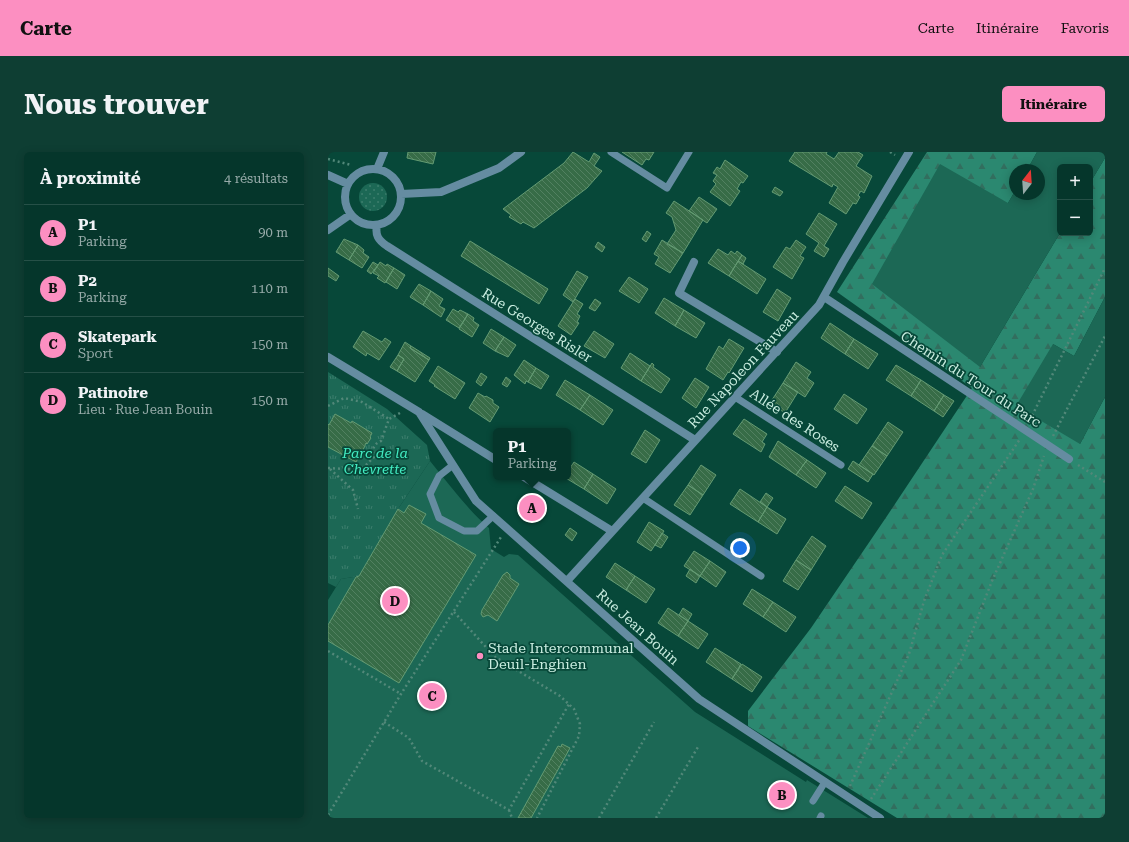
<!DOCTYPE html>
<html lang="fr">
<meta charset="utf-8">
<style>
body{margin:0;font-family:"Roboto Serif",serif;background:#0e3e33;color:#f1f3f6}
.controls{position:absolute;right:12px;top:12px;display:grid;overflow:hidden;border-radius:6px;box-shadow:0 2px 10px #0003}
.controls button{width:36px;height:36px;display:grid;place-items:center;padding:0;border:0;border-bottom:1px solid #265047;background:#05362b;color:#f1f3f6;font:20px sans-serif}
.compass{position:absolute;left:681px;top:12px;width:36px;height:36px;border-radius:50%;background:#05362b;box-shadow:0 2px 10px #0003;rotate:17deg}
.you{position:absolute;left:412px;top:396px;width:14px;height:14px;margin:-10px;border:3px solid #fff;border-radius:50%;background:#1a73e8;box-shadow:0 0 0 6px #1a73e833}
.badge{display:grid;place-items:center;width:26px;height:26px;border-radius:50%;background:#fc8fc1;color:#111;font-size:13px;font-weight:700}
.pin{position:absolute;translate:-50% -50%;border:2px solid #fff;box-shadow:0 1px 4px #0006}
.popup{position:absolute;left:165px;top:276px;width:78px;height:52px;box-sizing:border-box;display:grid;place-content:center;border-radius:6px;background:#05362b;filter:drop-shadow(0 1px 3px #0005);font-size:13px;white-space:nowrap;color:#97aba9}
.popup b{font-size:15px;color:#f1f3f6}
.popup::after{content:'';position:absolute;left:50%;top:100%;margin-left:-8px;border:8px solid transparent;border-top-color:#05362b}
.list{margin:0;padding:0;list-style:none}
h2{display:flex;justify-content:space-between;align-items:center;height:52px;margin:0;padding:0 16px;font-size:17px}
h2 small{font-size:13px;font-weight:400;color:#97aba9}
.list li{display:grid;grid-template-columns:26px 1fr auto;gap:12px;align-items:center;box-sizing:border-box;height:56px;padding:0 16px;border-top:1px solid #265047}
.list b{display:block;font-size:15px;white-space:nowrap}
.list p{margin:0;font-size:13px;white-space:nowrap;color:#97aba9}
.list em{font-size:13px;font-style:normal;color:#97aba9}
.map{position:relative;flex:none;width:777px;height:666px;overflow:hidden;border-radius:6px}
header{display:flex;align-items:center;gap:24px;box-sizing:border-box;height:56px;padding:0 20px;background:#fc8fc1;color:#111}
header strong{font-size:19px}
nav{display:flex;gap:22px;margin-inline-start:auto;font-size:14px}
.intro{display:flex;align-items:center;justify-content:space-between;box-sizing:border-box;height:96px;padding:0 24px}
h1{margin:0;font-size:28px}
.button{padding:10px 18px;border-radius:6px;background:#fc8fc1;color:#111;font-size:14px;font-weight:700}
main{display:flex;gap:24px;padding:0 24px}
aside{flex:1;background:#05362b;border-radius:6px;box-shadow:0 2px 10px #0003}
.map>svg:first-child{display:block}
</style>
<header>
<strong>Carte</strong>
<nav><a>Carte</a><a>Itinéraire</a><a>Favoris</a></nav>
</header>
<div class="intro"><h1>Nous trouver</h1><a class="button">Itinéraire</a></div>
<main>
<aside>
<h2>À proximité<small>4 résultats</small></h2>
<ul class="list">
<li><span class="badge">A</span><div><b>P1</b><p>Parking</p></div><em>90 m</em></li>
<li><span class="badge">B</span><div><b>P2</b><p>Parking</p></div><em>110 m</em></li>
<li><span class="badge">C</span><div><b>Skatepark</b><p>Sport</p></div><em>150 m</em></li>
<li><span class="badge">D</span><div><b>Patinoire</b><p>Lieu · Rue Jean Bouin</p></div><em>150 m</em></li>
</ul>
</aside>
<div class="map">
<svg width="777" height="666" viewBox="0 0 777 666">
<defs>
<pattern id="grass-dots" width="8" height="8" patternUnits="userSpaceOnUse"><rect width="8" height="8" fill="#1c6855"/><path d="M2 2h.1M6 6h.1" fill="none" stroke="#3c7e6d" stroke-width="1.8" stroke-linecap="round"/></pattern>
<pattern id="forest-firs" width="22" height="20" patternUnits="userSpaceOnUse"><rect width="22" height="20" fill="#2b8870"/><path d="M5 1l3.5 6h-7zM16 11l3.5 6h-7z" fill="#326e5e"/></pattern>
<pattern id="park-tufts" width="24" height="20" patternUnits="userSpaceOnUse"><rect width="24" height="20" fill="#1c6855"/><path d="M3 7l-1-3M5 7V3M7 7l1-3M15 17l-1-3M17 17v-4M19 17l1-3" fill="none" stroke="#3c7e6d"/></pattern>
<pattern id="building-back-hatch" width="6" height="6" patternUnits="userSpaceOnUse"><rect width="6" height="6" fill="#376c47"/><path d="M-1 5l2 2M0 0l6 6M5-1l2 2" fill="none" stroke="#528161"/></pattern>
</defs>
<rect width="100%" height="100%" fill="#074839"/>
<path fill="url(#grass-dots)" d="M31 45a14 14 0 1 1 28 0a14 14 0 1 1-28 0Z"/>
<path fill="url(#forest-firs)" d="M599,0H709L699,18H687V39L680,51L652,215L732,81H762V31L777,6V145L746,204L725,192L752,292L777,245V666H569L420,574V559L483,476L559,364L644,236L509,140Z"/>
<path fill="url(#park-tufts)" d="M0,220L59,257L99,293L102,309L70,357L31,424L13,427L8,435L0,431Z"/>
<path fill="#1c6855" d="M709,0H777V6L762,31V15H732V81L652,215L544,132L612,12L680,51L687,39V42H711V18H699Z
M777,145V245L752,292L688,254L725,192L746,204Z
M102,309C121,332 138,356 161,376L163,397L176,405L181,402L190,403L367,560L478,630L479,628L540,666H0V448L13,427L31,424L70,357Z"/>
<path fill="url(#building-back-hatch)" stroke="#649b73" d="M80,0H108L105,12L79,6Z
M245,0L261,10L266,1L272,5L266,14L274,19L259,36L206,76L195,70L193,72L181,65L183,63L175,57L236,11Z
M294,0H326L321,8L318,7L314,13Z
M467,0H499L498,2L506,7L511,0H530L535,3L528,14L544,24L536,41L533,39L530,43L532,45L528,52L525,51L518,62L501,51L510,35L505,32L504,35L461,9Z
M397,8L420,24L415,31L413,30L409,37L412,39L402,54L382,40L388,32L385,29L389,23L385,21L389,15L392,17Z
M447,35L455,40L452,44L444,40Z
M371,45L389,57L379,71L361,59Z
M346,49L375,68L355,101L339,92L348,78L344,65L338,61Z
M491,61L509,72L496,94L501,97L496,105L486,99L491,91L478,82Z
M319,79L323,82L318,90L314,87Z
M16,87L30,93L21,108L8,100Z
M334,88L355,101L342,121L327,112L331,105L326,102Z
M468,88L478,95L472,104L476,106L464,127L445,115L458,95L462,97Z
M142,89L220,137L211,152L133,104Z
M270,90L277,95L274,100L267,95Z
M30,93L36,98L35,101L41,105L34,116L21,108Z
M390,97L400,103L403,99L407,102L409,99L414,103L401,124L380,111Z
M414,103L418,106L415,112L410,109Z
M410,109L438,127L429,142L401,124Z
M45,110L50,113L43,122L39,119Z
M52,110L58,114L59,112L66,116L57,131L49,126L51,124L45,121Z
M0,116L11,124L8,129L0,124Z
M66,116L77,123L69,137L58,130Z
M249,119L260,125L245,150L235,143Z
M301,125L320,137L311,151L291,139Z
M91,132L103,139L95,153L82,145Z
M449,137L463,146L450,169L435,160Z
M103,139L115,147L111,154L117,157L113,165L95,153Z
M336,146L356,158L347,174L327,161Z
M247,147L255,152L249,162L252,164L249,170L251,171L243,183L230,174Z
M267,147L273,151L267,159L261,156Z
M125,157L130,160L132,158L140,162L131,176L118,168Z
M356,158L377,171L368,186L347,174Z
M140,162L146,166L145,169L151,173L144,185L131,177Z
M502,171L526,187L517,202L493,186Z
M163,177L176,185L167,199L155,191Z
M35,179L54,190L57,186L63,190L51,208L39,201L38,204L25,195Z
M266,179L286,192L277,206L256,194Z
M176,185L188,193L180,205L167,199Z
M401,187L416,196L401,221L400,220L395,228L378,217L391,194L395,197Z
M526,187L550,202L540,217L517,202Z
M77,190L83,194L82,196L101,208L87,230L69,219L76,207L70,203Z
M83,194L102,206L101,208L82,196Z
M302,201L322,214L313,229L293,216Z
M70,203L76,207L69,219L62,215Z
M196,208L208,216L200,230L198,229L197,232L186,223Z
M468,210L483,220L479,226L486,231L477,245L455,231Z
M324,211L326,213L325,215L342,227L333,241L313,229Z
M568,213L593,228L583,244L558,228Z
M110,214L137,231L127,247L106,234L107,233L101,229Z
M208,216L221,224L213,237L200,230Z
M153,221L159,225L153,234L148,230Z
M178,225L183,229L179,235L174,232Z
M367,226L381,235L368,256L354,246Z
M237,228L262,243L252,258L228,243Z
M593,228L616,243L606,259L583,244Z
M455,231L470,240L457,261L442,251Z
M150,241L157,245L158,244L165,248V251L171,255L162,270L141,256Z
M516,242L539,257L529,272L506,257Z
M262,243L285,258L275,273L252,258Z
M616,243L626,249L615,265L606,259Z
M7,262L23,271L24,269L44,281L42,285L43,286L39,292L38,291L37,293V294L28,310L0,295V272L1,273Z
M416,267L439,282L434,290L437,292L433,300L405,282Z
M560,270L575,280L559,304L544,294Z
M317,278L332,288L318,311L303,302Z
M450,289L479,308L468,323L441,305Z
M544,294L559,304L546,323L531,313Z
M479,308L498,321L488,336L468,323Z
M525,309L545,322L540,330L520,317Z
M246,310L265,322L256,337L236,325H240V319Z
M373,313L388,323L375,343L360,333Z
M265,322L288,337L279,352L256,337Z
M360,333L375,343L362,363L346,353Z
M517,334L544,351L534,367L507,349Z
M412,337L439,355L430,370L402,352Z
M438,341L445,346L439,355L432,350Z
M81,353L98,362L93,371L148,403L71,531L0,489V473L28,425L31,424L70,357L76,361Z
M439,355L458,367L449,382L430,370Z
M321,370L336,379L323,399L309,390Z
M242,376L249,381L244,389L237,383Z
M334,381L340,385L333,396L327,393Z
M484,384L498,394L483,418L468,408Z
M366,399L382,409L372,424L356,414Z
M468,408L483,418L470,438L455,429Z
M382,409L398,420L388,435L372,424Z
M287,411L307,424L298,438L278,425Z
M362,417L372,424L368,431L358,424Z
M179,420L182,423V426L191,432L169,469L160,463L155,465L153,462L154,458L175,423Z
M307,424L327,437L318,451L298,438Z
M424,437L445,450L435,465L415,452Z
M445,450L468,465L458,480L435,465Z
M340,456L360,469L350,484L330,471Z
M355,456L364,462L360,469L351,463Z
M360,469L380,482L370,497L350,484Z
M387,496L413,512L404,527L378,510Z
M414,512L434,525L424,540L404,527Z
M234,592L242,596L203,666H190L230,594L233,595Z"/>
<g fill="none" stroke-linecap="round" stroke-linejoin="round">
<path stroke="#528879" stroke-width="2.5" stroke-dasharray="2 3" stroke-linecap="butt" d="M562,0L567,3
M0,7L23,13
M0,254L16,246L34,250L61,267
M702,268L777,116
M725,284L777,184
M750,313L777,330
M0,316L33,318L46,305C44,298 45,292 53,289L61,267L72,261
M2,317L25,338L30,357
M126,460L167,505L232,544L246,557L252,572L251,584L209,666
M0,499L73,542
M56,570L81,586L94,609L181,658L241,552
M522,634L581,502L596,449L614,403L692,287
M543,647L633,508L664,429L705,337L716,304
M181,658L184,666
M0,663L73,542L173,385
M271,666L326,570
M328,666L370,595"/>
<path stroke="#658ca1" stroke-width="7" d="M283,0L339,36L361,0
M407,245L513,313
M125,313L111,324L102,342L111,366L136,379H149L165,364
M315,346L433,424
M485,649L497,630
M492,666L493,664"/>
<path stroke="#658ca1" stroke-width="8" d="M17 45a28 28 0 1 1 56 0a28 28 0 1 1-56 0Z
M49,17L56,0
M0,23L20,32
M73,42L113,40L171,16L193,0
M49,73C47,83 50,88 59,94L367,288
M0,78L23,62
M366,110L351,141L449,200
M496,145L741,307
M0,205L91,260L148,349L371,547L552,666
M94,262L168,308
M196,325L284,379
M239,429L491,153L515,110L581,0"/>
</g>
<circle fill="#fc8fc1" stroke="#074839" stroke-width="1.5" cx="152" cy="504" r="4"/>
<g text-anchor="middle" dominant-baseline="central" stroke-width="3.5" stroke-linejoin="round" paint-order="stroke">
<g font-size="14" fill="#c8ecdf" stroke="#074839">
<text transform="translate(209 173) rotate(32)">Rue Georges Risler</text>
<text transform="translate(415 217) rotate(-47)">Rue Napoleon Fauveau</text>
<text transform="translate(643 227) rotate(33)">Chemin du Tour du Parc</text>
<text transform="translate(467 268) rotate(33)">Allée des Roses</text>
<text transform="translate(310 475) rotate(42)">Rue Jean Bouin</text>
</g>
<g font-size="14" font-style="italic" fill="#43ecc2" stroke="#074839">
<text x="47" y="301">Parc de la<tspan x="47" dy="16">Chevrette</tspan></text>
</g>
<g font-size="14" fill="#c8ecdf" stroke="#074839" text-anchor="start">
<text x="160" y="496">Stade Intercommunal<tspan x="160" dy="16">Deuil-Enghien</tspan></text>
</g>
</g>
</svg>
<div class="controls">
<button>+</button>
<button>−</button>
</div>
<svg class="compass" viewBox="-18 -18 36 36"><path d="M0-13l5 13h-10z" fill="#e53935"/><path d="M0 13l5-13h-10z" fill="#97aba9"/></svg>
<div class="you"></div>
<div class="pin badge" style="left:204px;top:356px">A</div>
<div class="popup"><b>P1</b>Parking</div>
<div class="pin badge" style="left:454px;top:643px">B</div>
<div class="pin badge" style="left:104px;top:544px">C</div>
<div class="pin badge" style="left:67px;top:449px">D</div>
</div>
</main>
